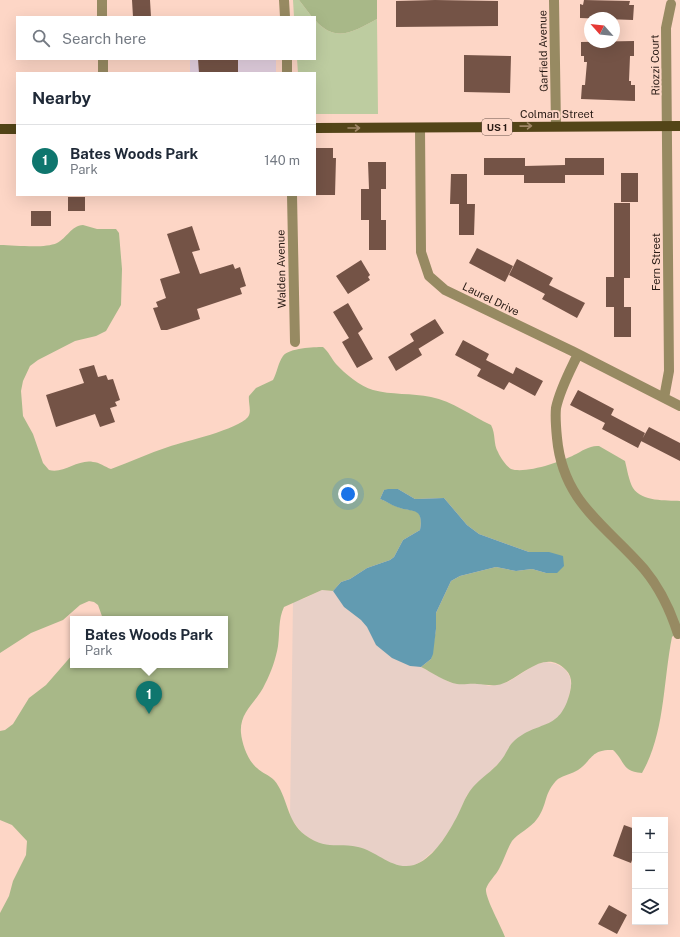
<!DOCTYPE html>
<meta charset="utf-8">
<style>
body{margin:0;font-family:"Public Sans",sans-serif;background:#f6f6f7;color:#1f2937}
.controls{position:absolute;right:12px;bottom:12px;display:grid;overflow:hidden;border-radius:0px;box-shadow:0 4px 16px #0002}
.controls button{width:36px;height:36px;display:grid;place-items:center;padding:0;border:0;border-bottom:1px solid #e0e1e3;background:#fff;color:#1f2937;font:20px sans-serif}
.compass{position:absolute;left:584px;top:12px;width:36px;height:36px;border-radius:50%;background:#fff;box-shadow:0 4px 16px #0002;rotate:297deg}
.you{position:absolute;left:348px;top:494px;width:14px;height:14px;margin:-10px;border:3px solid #fff;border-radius:50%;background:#1a73e8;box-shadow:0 0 0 6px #1a73e833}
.badge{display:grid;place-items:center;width:26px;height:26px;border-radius:50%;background:#0f766e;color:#fff;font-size:13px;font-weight:700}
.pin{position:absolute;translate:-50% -33px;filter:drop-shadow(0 1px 2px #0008)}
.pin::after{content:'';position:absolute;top:21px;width:14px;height:12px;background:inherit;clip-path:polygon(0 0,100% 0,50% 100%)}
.popup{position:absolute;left:70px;top:616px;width:158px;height:52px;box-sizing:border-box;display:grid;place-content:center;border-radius:0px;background:#fff;filter:drop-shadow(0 1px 3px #0005);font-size:13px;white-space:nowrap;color:#747a83}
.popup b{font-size:15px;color:#1f2937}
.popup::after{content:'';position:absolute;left:50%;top:100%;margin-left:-8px;border:8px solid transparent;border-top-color:#fff}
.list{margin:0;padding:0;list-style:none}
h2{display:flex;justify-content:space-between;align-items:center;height:52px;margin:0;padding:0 16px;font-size:17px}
h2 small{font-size:13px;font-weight:400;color:#747a83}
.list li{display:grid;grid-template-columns:26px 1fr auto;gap:12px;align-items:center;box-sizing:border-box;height:72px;padding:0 16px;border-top:1px solid #e0e1e3}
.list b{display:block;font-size:15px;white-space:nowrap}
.list p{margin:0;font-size:13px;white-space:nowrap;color:#747a83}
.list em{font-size:13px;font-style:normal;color:#747a83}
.icon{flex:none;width:22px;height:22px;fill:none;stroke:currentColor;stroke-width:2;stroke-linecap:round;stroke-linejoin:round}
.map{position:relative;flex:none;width:680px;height:937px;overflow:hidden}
.search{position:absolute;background:#fff;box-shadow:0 4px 16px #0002;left:16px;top:16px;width:300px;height:44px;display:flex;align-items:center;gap:10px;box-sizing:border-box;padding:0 14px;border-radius:0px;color:#747a83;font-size:15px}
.panel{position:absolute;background:#fff;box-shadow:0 4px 16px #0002;left:16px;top:72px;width:300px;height:124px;border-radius:0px}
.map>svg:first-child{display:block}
</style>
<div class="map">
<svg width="680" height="937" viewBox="0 0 680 937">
<rect width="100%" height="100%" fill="#fdd6c6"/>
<path fill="#e2cfdf" d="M190,59H276V73H190Z"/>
<path fill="#e8d0c7" d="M322,590L333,591L344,607L361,620L367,627L376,645L410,666L421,667L449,682L459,684L479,683L489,686L508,682L535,665L545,662L556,664L565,669L570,677L571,686L567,705L562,714L555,721L528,732L512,743L502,760L473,788L467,795L455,822L438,847L423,860L415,865L405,867L395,865L319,844L302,833L290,817L293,601L303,599Z"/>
<path fill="#bdcca0" d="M293,0H299L312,17H294Z
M377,19L378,114H315V73H298L297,59H315V20C336,44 354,31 377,19Z"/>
<path fill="#a8b888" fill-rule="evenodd" d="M299,0H377V19C354,31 336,44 315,20V17H312Z
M83,225L97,229H116L119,233L122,269L121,305L106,331L96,336L75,341L38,360L30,366L23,381L21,391L23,416L33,434L43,463L49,470C64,474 78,459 93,462C99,462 105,467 111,469C130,462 149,453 168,447C186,441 237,430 248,417C252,412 248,402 249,396L256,388L273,380C277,373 278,363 283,356C289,348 314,347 323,347C329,352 331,358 336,364C345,374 360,386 373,390C391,395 412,393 431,397C452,401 472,416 491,425C496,434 493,444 498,452C500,457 506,466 511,469C525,474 561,462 574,455C582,451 590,445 599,446L625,461C627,469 629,481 633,488C642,502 666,500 680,501V629L672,637C663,682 665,733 642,773C622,772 625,761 613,750C590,749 592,761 578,770C572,774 564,775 558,779C543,793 548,805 537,819C531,828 518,833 512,841C507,849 504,860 499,869C496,875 488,882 486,889C485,898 501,926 505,937H0V913L9,896L13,881L26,855L27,841L12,825L0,820V731L5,730L13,724L29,698L46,685L73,654V665H225V619H103L98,605L94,602L89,601L80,605L63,620L31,633L0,653V245C15,245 44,249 57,243C67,238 71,226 83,225ZM398,489L415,499L444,498L467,525L479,534L529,552H549L546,573L532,569L516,571L496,567L460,576L451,581L436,613V629L431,659L421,667C433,673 445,682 457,684C464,685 471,683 477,684C484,684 490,686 497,685C519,682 543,646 566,670C572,676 572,684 570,692C560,733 538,719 513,742C508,747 506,754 502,759C494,770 482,777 473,787C464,797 461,811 454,822C446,837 431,860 414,865C393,871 377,851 358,847C336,842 327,851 305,835C286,821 288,796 274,780C269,775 262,773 257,768C248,761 242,744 241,733C239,711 258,701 265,684C271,673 276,658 278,646C280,632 278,620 284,607L322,590L333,591L341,582L350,579L367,568L390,560L394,557L403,540L420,530C424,505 413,513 398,507C392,505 386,501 380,499L384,490Z"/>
<path fill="#629bb1" d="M388,489H398L415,499L444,498L467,525L479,534L529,552H549L563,556L564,566L557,573H546L532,569L516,571L496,567L460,576L451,581L436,613V629L433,654L431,659L421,667L410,666L392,658L376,645L367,627L361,620L344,607L333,591L341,582L350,579L367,568L390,560L394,557L403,540L420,530C424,506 412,513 397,507C391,505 386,501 380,499L384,490Z"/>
<path fill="#745346" d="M132,0H150L151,17H133Z
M435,0L498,1V26L396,27V1Z
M584,0L630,1L629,5H634L633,20L580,18V4L583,5Z
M634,41V56H630L629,81H631V85H635V101L581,99L582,85H585L587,62H584V56H581V42Z
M464,55L511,56L510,93L464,92Z
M198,59H238V73H199Z
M315,148H333V158H336L335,195H315Z
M484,158H525V166L565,165V158H604V175H565V183H524V175H484Z
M368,162H386V189H381V220H386V250H369V220H361V189H369Z
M621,173H638V202H621Z
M451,174H467V204H450Z
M68,197H85V211H68Z
M614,203H630V278H624V307H606V277H614Z
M459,204H475L474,235H459Z
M31,211H51V226H31Z
M192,226L200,250L192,252L200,274L233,264L235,269L240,267L246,286L240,288L242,294L197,309L200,319L167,330H161L153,308L158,307L156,302L166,298L160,279L180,273L167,234Z
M477,248L513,266L505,282L469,263Z
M517,259L553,278L549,285L585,303L577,318L542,299L545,294L509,275Z
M361,260L370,275L368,277L370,280L348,294L336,276Z
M348,303L363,329L358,333L373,359L357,368L342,342L349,338L333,312Z
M614,307H631V337H614Z
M435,319L444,333L418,349L417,346L422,355L396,371L388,357L414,341L410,334Z
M463,340L489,354L486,360L513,374L516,367L543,381L535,396L509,382L504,390L477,376L481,369L455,355Z
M94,365L98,377L106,375L108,380L113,379L120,400L115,402L117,406L110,408L115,422L100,427L95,414L56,427L46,395L84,383L79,369Z
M578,390L614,409L611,415L645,433L638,448L602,429L605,423L570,405Z
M649,427L680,443V461L641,441Z
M624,825L635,829V851L631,863L613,856Z
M609,905L627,915L617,934L598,924Z"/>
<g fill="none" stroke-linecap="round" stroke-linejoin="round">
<path stroke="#978a62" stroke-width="10" d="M102,0V17
M284,0L285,17
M554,0L556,126
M103,59V73
M287,59V73
M420,128L421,252L429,276L445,290L572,351L680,406
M292,195L295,342
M578,354C570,371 560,389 556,408C555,418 556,428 557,438C563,503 606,525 644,569C659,587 671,612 678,634
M664,398L669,371L666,28L671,4"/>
<path stroke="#534518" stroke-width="10" d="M315,128L680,126
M0,129H17"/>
</g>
<defs><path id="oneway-shaft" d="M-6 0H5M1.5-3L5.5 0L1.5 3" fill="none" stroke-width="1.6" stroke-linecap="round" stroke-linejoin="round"/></defs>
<g stroke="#a08666">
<use href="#oneway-shaft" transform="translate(526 126) rotate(-1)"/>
<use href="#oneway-shaft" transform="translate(354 128)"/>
</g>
<g text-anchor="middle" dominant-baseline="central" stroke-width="4" stroke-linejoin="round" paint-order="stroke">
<rect fill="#fdd6c6" stroke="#69534a" stroke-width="1" x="482" y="119" width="30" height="16" rx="3"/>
<g font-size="10" font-weight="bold" fill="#291b15">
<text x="497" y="127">US 1</text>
</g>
<g font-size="11" fill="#291b15" stroke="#fdd6c6">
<text transform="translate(543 51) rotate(-91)">Garfield Avenue</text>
<text transform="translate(655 65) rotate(-91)">Riozzi Court</text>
<text x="557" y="114">Colman Street</text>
<text transform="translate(656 262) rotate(-90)">Fern Street</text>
<text transform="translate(281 269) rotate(-91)">Walden Avenue</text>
<text transform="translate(491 299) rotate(26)">Laurel Drive</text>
</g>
</g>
</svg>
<div class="controls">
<button>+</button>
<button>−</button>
<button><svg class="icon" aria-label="layers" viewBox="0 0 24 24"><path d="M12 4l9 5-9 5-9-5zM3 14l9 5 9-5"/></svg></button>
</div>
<svg class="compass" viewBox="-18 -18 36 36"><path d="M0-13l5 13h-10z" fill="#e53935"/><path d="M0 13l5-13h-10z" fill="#747a83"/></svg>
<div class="you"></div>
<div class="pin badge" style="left:149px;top:714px">1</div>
<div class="popup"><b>Bates Woods Park</b>Park</div>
<div class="search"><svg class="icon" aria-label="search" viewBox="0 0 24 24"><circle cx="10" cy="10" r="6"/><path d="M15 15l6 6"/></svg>Search here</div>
<section class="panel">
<h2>Nearby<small></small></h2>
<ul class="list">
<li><span class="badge">1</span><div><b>Bates Woods Park</b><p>Park</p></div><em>140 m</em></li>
</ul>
</section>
</div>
